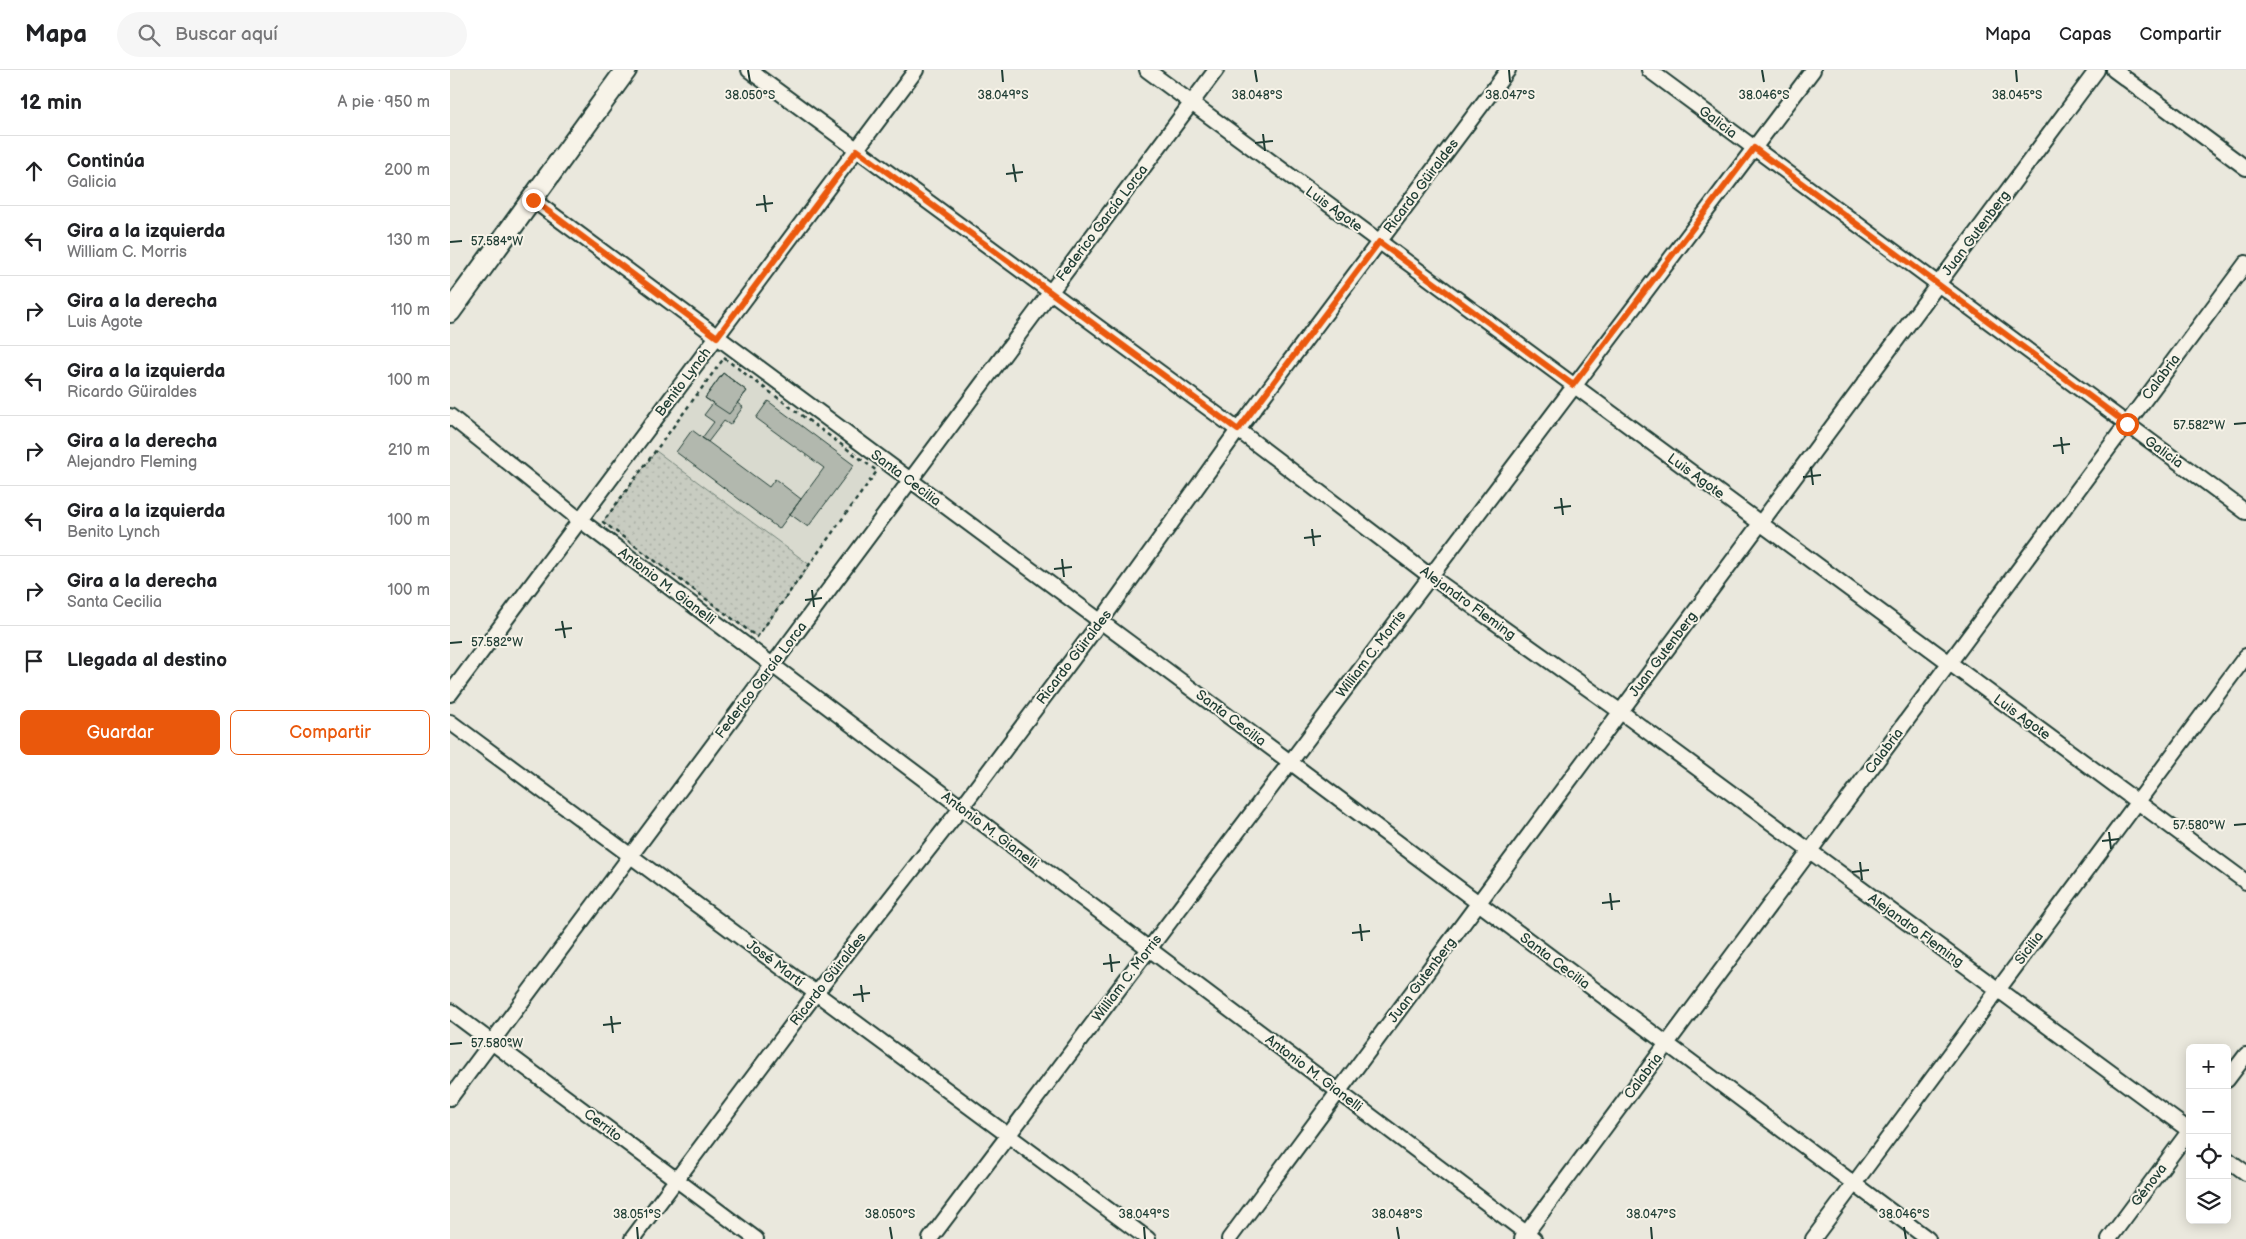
<!DOCTYPE html>
<html lang="es">
<meta charset="utf-8">
<style>
body{margin:0;font-family:"Balsamiq Sans",sans-serif;background:#f6f6f6;color:#202124}
.controls{position:absolute;right:15px;bottom:15px;display:grid;overflow:hidden;border-radius:8px;box-shadow:0 2px 12px #0003}
.controls button{width:45px;height:45px;display:grid;place-items:center;padding:0;border:0;border-bottom:1px solid #e0e0e0;background:#fff;color:#202124;font:25px sans-serif}
.stop{position:absolute;width:15px;height:15px;margin:-11px;border:4px solid #ea580c;border-radius:50%;background:#fff}
.stop.end{background:#ea580c;border-color:#fff;box-shadow:0 1px 5px #0008}
.list{margin:0;padding:0;list-style:none}
h2{display:flex;justify-content:space-between;align-items:center;height:65px;margin:0;padding:0 20px;font-size:21px}
h2 small{font-size:16px;font-weight:400;color:#757577}
.list li{display:grid;grid-template-columns:32px 1fr auto;gap:15px;align-items:center;box-sizing:border-box;height:70px;padding:0 20px;border-top:1px solid #e0e0e0}
.list b{display:block;font-size:19px;white-space:nowrap}
.list p{margin:0;font-size:16px;white-space:nowrap;color:#757577}
.list em{font-size:16px;font-style:normal;color:#757577}
.actions{display:flex;gap:10px;padding:15px 20px}
.actions a{flex:1;padding:11px 0;border:1px solid #ea580c;border-radius:8px;text-align:center;font-size:18px;color:#ea580c}
.actions .main{background:#ea580c;color:#fff}
.icon{flex:none;width:28px;height:28px;fill:none;stroke:currentColor;stroke-width:2;stroke-linecap:round;stroke-linejoin:round}
.map{position:relative;flex:none;width:1796px;height:1169px;overflow:hidden}
header{display:flex;align-items:center;gap:30px;box-sizing:border-box;height:70px;padding:0 25px;background:#fff;border-bottom:1px solid #e0e0e0}
header strong{font-size:24px}
nav{display:flex;gap:28px;margin-inline-start:auto;font-size:18px}
.search{width:350px;height:45px;background:#f6f6f6;display:flex;align-items:center;gap:12px;box-sizing:border-box;padding:0 18px;border-radius:28px;color:#757577;font-size:19px}
main{display:flex}
aside{flex:1;background:#fff}
.map>svg:first-child{display:block}
</style>
<header>
<strong>Mapa</strong>
<div class="search"><svg class="icon" aria-label="search" viewBox="0 0 24 24"><circle cx="10" cy="10" r="6"/><path d="M15 15l6 6"/></svg>Buscar aquí</div>
<nav><a>Mapa</a><a>Capas</a><a>Compartir</a></nav>
</header>
<main>
<aside>
<h2>12 min<small>A pie · 950 m</small></h2>
<ul class="list">
<li><svg class="icon" aria-label="ahead" viewBox="0 0 24 24"><path d="M12 20V5M6 11l6-6 6 6"/></svg><div><b>Continúa</b><p>Galicia</p></div><em>200 m</em></li>
<li><svg class="icon" aria-label="left" viewBox="0 0 24 24"><path d="M17 20v-9H6M10 6l-5 5 5 5"/></svg><div><b>Gira a la izquierda</b><p>William C. Morris</p></div><em>130 m</em></li>
<li><svg class="icon" aria-label="right" viewBox="0 0 24 24"><path d="M7 20v-9h11M14 6l5 5-5 5"/></svg><div><b>Gira a la derecha</b><p>Luis Agote</p></div><em>110 m</em></li>
<li><svg class="icon" aria-label="left" viewBox="0 0 24 24"><path d="M17 20v-9H6M10 6l-5 5 5 5"/></svg><div><b>Gira a la izquierda</b><p>Ricardo Güiraldes</p></div><em>100 m</em></li>
<li><svg class="icon" aria-label="right" viewBox="0 0 24 24"><path d="M7 20v-9h11M14 6l5 5-5 5"/></svg><div><b>Gira a la derecha</b><p>Alejandro Fleming</p></div><em>210 m</em></li>
<li><svg class="icon" aria-label="left" viewBox="0 0 24 24"><path d="M17 20v-9H6M10 6l-5 5 5 5"/></svg><div><b>Gira a la izquierda</b><p>Benito Lynch</p></div><em>100 m</em></li>
<li><svg class="icon" aria-label="right" viewBox="0 0 24 24"><path d="M7 20v-9h11M14 6l5 5-5 5"/></svg><div><b>Gira a la derecha</b><p>Santa Cecilia</p></div><em>100 m</em></li>
<li><svg class="icon" aria-label="arrive" viewBox="0 0 24 24"><path d="M6 21V4h12l-3 4 3 4H6"/></svg><div><b>Llegada al destino</b></div></li>
</ul>
<div class="actions"><a class="main">Guardar</a><a>Compartir</a></div>
</aside>
<div class="map">
<svg width="1796" height="1169" viewBox="0 0 1796 1169">
<defs>
<pattern id="park-dots" width="8" height="8" patternUnits="userSpaceOnUse" patternTransform="scale(1.25)"><rect width="8" height="8" fill="#c8ccc1"/><path d="M2 2h.1M6 6h.1" fill="none" stroke="#abb0a6" stroke-width="1.8" stroke-linecap="round"/></pattern>
</defs>
<rect width="100%" height="100%" fill="#eae8dd"/>
<filter id="ink" filterUnits="userSpaceOnUse"><feTurbulence type="fractalNoise" baseFrequency=".02" numOctaves="2"/><feDisplacementMap in="SourceGraphic" scale="10" xChannelSelector="R" yChannelSelector="G"/><feConvolveMatrix kernelMatrix="1 2 1 2 8 2 1 2 1" color-interpolation-filters="sRGB"/></filter>
<g filter="url(#ink)">
<path fill="#d9dacf" d="M274,288L427,401L360,495L206,381Z"/>
<path fill="url(#park-dots)" stroke="#74847a" d="M206,381L360,495L307,567L153,452Z"/>
<path fill="#b2b8ae" stroke="#1f3d34" d="M273,303L297,321L287,333L293,337L280,355L274,351L258,372L252,368L264,352L254,345L263,333L255,328Z
M273,303L297,321L279,344L255,328Z
M318,331L404,395L358,457L340,444L374,398L306,348Z
M242,360L319,417L325,409L351,429L329,459L226,382Z"/>
<g fill="none" stroke-linecap="round" stroke-linejoin="round">
<defs>
<path id="minor" d="M299,0L788,360L980,506L1171,642L1740,1061
M697,0L1796,812
M1199,0L1796,442
M1664,0L1796,98
M83,130L840,692L1478,1169
M0,346L130,450L1084,1169
M0,624L466,0
M0,652L698,1169
M0,941L306,1169
M1777,1010L1796,985
M0,1028L766,0
M1777,1089L1796,1103
M182,1169L366,923L511,738L651,551L788,360L1058,0
M480,1169L1363,0
M779,1169L1647,0
M1072,1169L1796,193
M1363,1169L1796,586
M1659,1169L1740,1060"/>
<path id="secondary" d="M0,242L176,0"/>
</defs>
<use href="#minor" stroke="#1f3d34" stroke-width="18"/>
<use href="#secondary" stroke="#1f3d34" stroke-width="24"/>
<path stroke="#1f3d34" stroke-width="2.5" stroke-dasharray="4 4" stroke-linecap="butt" d="M274,288L427,401L307,567L153,452Z"/>
<use href="#minor" stroke="#f7f3e8" stroke-width="14"/>
<use href="#secondary" stroke="#f7f3e8" stroke-width="20"/>
</g>
</g>
<g fill="none" stroke-linecap="round" stroke-linejoin="round" filter="url(#ink)">
<path stroke="#ea580c" stroke-width="6" d="M83,130L267,267L407,80L788,360L929,172L1123,315L1304,78L1677,354"/>
</g>
<path fill="none" stroke="#1f3d34" stroke-width="2" d="M298,0L300,12M552,0L553,12M805,0L807,12M1059,0L1060,12M1312,0L1314,12M1566,0L1567,12M813,64L815,81M805,73L823,71M563,94L566,112M556,104L573,102M314,125L316,142M306,135L323,133M0,172L12,171M1784,354L1796,353M1611,367L1613,384M1603,376L1620,374M1361,397L1363,415M1353,407L1371,405M1111,428L1113,445M1104,438L1121,436M862,459L864,476M854,468L871,466M612,489L614,507M604,499L622,497M362,520L364,537M355,530L372,528M112,551L115,568M105,560L122,558M0,573L12,572M1784,755L1796,754M1659,762L1661,779M1652,771L1669,769M1410,792L1412,810M1402,802L1419,800M1160,823L1162,840M1152,833L1170,831M910,854L912,871M902,863L920,861M660,884L662,902M653,894L670,892M411,915L413,932M403,925L420,923M161,946L163,963M153,955L171,953M0,974L12,973M187,1157L188,1169M440,1157L442,1169M694,1157L695,1169M947,1157L949,1169M1201,1157L1202,1169M1454,1157L1456,1169"/>
<g text-anchor="middle" dominant-baseline="central" stroke-width="4" stroke-linejoin="round" paint-order="stroke">
<g font-size="14" fill="#1f3d34" stroke="#f7f3e8">
<text transform="translate(1268 52) rotate(37)">Galicia</text>
<text transform="translate(971 116) rotate(-53)">Ricardo Güiraldes</text>
<text transform="translate(884 139) rotate(36)">Luis Agote</text>
<text transform="translate(652 153) rotate(-53)">Federico García Lorca</text>
<text transform="translate(1526 163) rotate(-53)">Juan Gutenberg</text>
<text transform="translate(1711 307) rotate(-53)">Calabria</text>
<text transform="translate(233 312) rotate(-53)">Benito Lynch</text>
<text transform="translate(1714 382) rotate(36)">Galicia</text>
<text transform="translate(1246 406) rotate(36)">Luis Agote</text>
<text transform="translate(456 408) rotate(37)">Santa Cecilia</text>
<text transform="translate(217 516) rotate(37)">Antonio M. Gianelli</text>
<text transform="translate(1018 533) rotate(36)">Alejandro Fleming</text>
<text transform="translate(921 584) rotate(-53)">William C. Morris</text>
<text transform="translate(1213 584) rotate(-53)">Juan Gutenberg</text>
<text transform="translate(624 587) rotate(-53)">Ricardo Güiraldes</text>
<text transform="translate(311 610) rotate(-53)">Federico García Lorca</text>
<text transform="translate(1572 647) rotate(36)">Luis Agote</text>
<text transform="translate(781 648) rotate(37)">Santa Cecilia</text>
<text transform="translate(1434 681) rotate(-53)">Calabria</text>
<text transform="translate(540 760) rotate(37)">Antonio M. Gianelli</text>
<text transform="translate(1466 860) rotate(36)">Alejandro Fleming</text>
<text transform="translate(1579 878) rotate(-53)">Sicilia</text>
<text transform="translate(1105 891) rotate(37)">Santa Cecilia</text>
<text transform="translate(325 893) rotate(37)">José Martí</text>
<text transform="translate(677 908) rotate(-53)">William C. Morris</text>
<text transform="translate(378 909) rotate(-52)">Ricardo Güiraldes</text>
<text transform="translate(972 910) rotate(-53)">Juan Gutenberg</text>
<text transform="translate(864 1003) rotate(37)">Antonio M. Gianelli</text>
<text transform="translate(1193 1006) rotate(-53)">Calabria</text>
<text transform="translate(153 1055) rotate(37)">Cerrito</text>
<text transform="translate(1699 1115) rotate(-53)">Génova</text>
</g>
</g>
<g font-size="12" text-anchor="middle" fill="#1f3d34" stroke="#f7f3e8" stroke-width="4" stroke-linejoin="round" paint-order="stroke">
<text x="300" y="29">38.050°S</text>
<text x="553" y="29">38.049°S</text>
<text x="807" y="29">38.048°S</text>
<text x="1060" y="29">38.047°S</text>
<text x="1314" y="29">38.046°S</text>
<text x="1567" y="29">38.045°S</text>
<text x="47" y="175">57.584°W</text>
<text x="1749" y="359">57.582°W</text>
<text x="47" y="576">57.582°W</text>
<text x="1749" y="759">57.580°W</text>
<text x="47" y="977">57.580°W</text>
<text x="187" y="1148">38.051°S</text>
<text x="440" y="1148">38.050°S</text>
<text x="694" y="1148">38.049°S</text>
<text x="947" y="1148">38.048°S</text>
<text x="1201" y="1148">38.047°S</text>
<text x="1454" y="1148">38.046°S</text>
</g>
</svg>
<div class="controls">
<button>+</button>
<button>−</button>
<button><svg class="icon" aria-label="locate" viewBox="0 0 24 24"><circle cx="12" cy="12" r="6"/><path d="M12 2v4M12 18v4M2 12h4M18 12h4"/></svg></button>
<button><svg class="icon" aria-label="layers" viewBox="0 0 24 24"><path d="M12 4l9 5-9 5-9-5zM3 14l9 5 9-5"/></svg></button>
</div>
<div class="stop" style="left:1677px;top:354px"></div>
<div class="stop end" style="left:83px;top:130px"></div>
</div>
</main>
